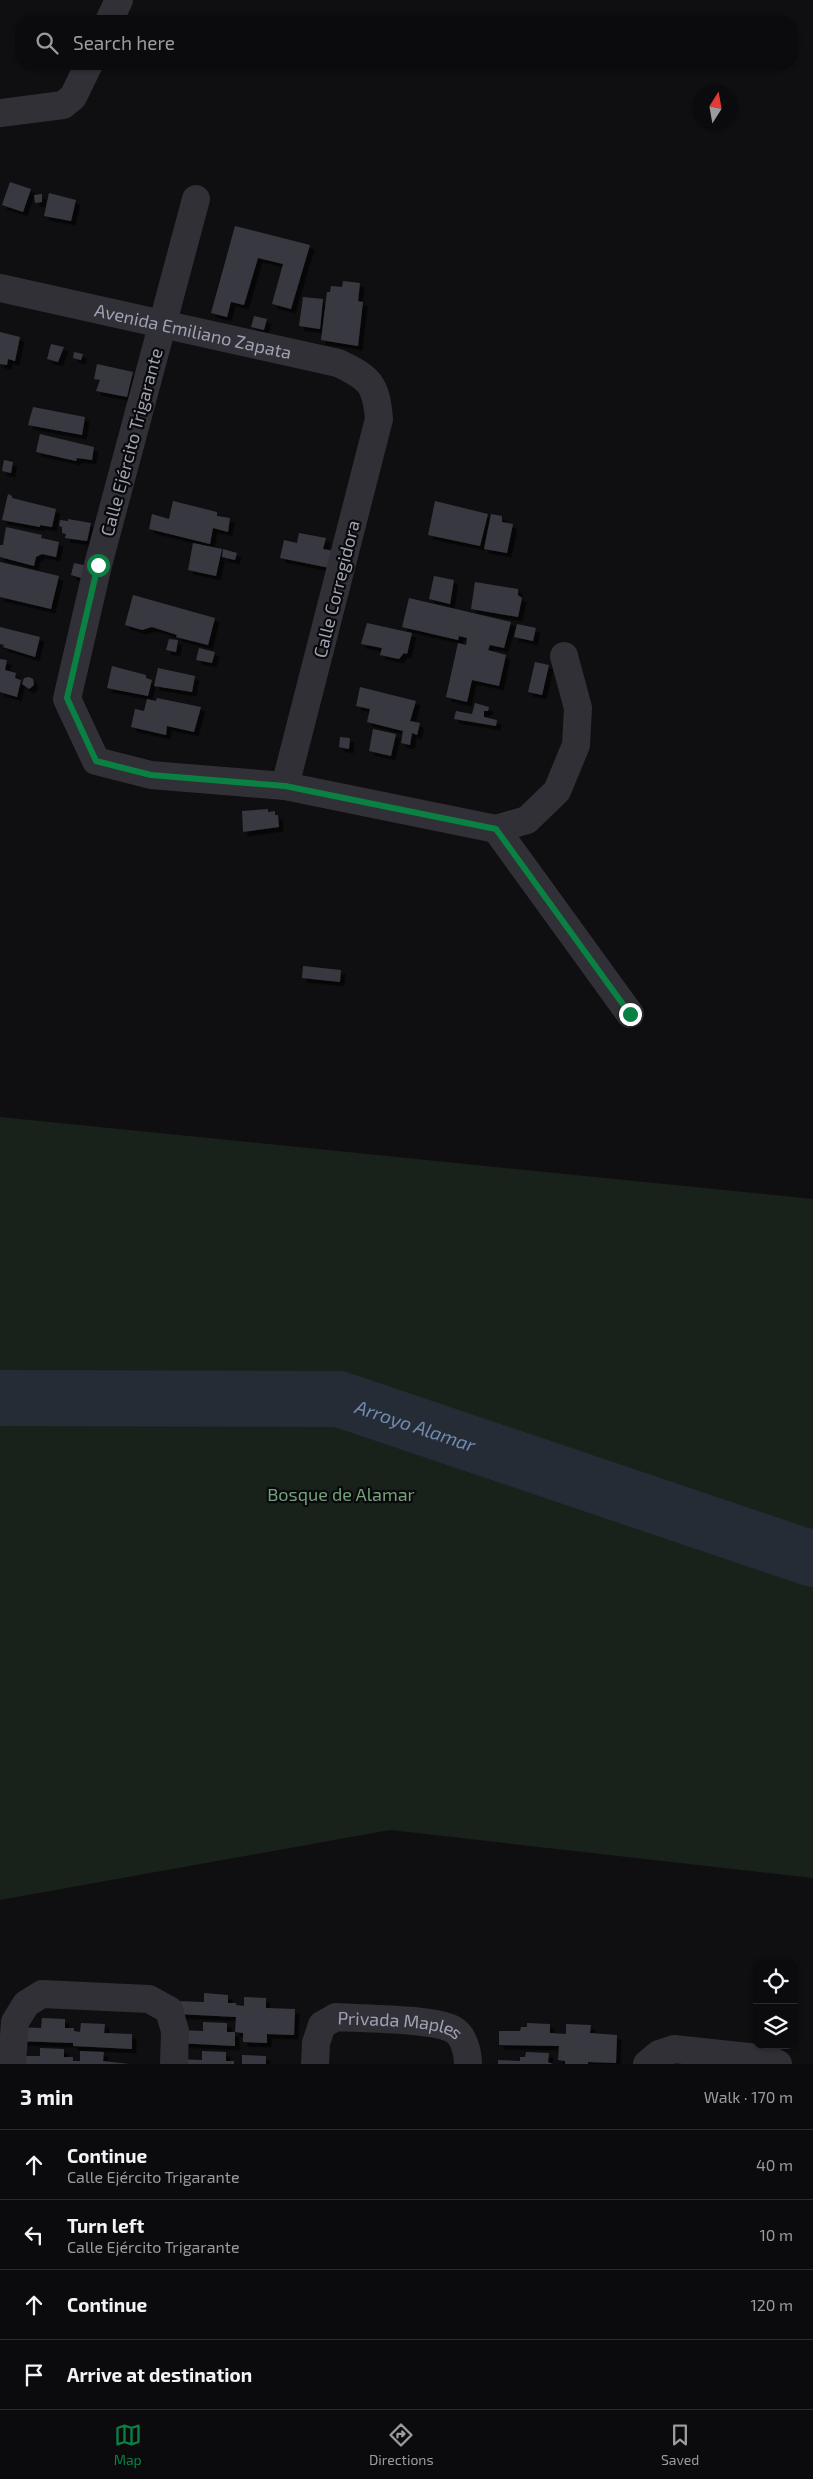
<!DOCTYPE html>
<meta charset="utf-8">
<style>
body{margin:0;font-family:"Exo 2",sans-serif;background:#19191b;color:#f1f3f6}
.controls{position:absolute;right:15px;bottom:15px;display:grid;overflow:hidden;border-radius:10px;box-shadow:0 1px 4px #0004}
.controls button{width:45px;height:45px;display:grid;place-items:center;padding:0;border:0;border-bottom:1px solid #2b2b2e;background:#0b0b0d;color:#f1f3f6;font:25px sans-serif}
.compass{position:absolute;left:693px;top:85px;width:45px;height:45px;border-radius:50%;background:#0b0b0d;box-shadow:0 1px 4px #0004;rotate:11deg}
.stop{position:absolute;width:15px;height:15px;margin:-11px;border:4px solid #0b8043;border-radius:50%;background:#fff}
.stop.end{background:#0b8043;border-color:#fff;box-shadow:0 1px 5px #0008}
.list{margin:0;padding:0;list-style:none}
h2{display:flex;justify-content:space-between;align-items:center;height:65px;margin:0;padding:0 20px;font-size:21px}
h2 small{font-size:16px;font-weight:400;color:#9a9b9d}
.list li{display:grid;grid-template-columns:32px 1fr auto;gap:15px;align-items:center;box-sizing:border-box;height:70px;padding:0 20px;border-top:1px solid #2b2b2e}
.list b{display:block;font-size:19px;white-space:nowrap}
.list p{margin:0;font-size:16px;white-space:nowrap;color:#9a9b9d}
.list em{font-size:16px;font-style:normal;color:#9a9b9d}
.icon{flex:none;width:28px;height:28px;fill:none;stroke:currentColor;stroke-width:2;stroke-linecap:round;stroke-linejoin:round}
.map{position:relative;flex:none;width:813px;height:2064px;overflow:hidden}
.search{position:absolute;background:#0b0b0d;box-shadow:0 1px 4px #0004;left:15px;right:15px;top:15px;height:55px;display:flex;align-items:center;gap:12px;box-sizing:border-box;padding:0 18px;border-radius:20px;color:#9a9b9d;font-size:19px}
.sheet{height:345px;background:#0b0b0d}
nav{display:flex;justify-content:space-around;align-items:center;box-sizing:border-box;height:70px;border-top:1px solid #2b2b2e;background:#0b0b0d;font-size:14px;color:#9a9b9d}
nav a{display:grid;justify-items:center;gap:2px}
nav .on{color:#0b8043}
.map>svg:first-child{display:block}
</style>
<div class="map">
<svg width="813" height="2064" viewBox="0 0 813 2064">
<defs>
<filter id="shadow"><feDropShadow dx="4.5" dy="4.5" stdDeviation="0" flood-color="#0009"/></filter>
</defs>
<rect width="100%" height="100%" fill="#0f0f11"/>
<path fill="#19211b" d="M0,1117L813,1199V1878L390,1830L0,1900Z"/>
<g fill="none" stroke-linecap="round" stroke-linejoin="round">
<path stroke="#252c35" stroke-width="56" id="s1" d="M0,1398L339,1399L813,1559"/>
</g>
<path fill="#38393f" filter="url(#shadow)" d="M10,182L31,189L23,212L2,205Z
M49,193L76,200L71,221L44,216Z
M42,194V202L35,203L34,195Z
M235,226L310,245L291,309L272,304L283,264L258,258L244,305L231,302L227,317L211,313Z
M343,281L360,283L358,301L363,302L358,346L321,340L327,292H330L331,286L342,287Z
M303,297L323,299L320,329L299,326Z
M254,316L267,319L264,330L251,327Z
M0,332L20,337L15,361L8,359L7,365L0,364Z
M51,344L64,347L58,362L47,359Z
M74,352L83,354L81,360L73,358Z
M97,364L133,372L127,397L96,391L100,380L94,379Z
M33,407L85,417L82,435L28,425Z
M40,434L94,447L92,460L77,458L76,461L36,452Z
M4,460L13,462L11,473L2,471Z
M8,494L12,496V498L56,509L52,527L40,525V527L2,520Z
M173,501L217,512V516L230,518L228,532L213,528L210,544L149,529L152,514L169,519Z
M435,501L488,514L480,546L428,535Z
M491,514L502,516V522L513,524L507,553L484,549Z
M68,519L91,523L87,541L65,538L66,534L62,533V527L59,526L60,520L68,521Z
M6,527L42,535L41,538L59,542L56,557L42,554L36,557L34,566L0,557V545H3Z
M299,533L326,538L323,549L334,551L330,568L280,558L284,540L297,543Z
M193,543L222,549L216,576L188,570Z
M223,549L237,553L235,560L222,557Z
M0,562L59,576L51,609L0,597Z
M74,563L88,566L85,579L71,575Z
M434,576L454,580L450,604L429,599Z
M475,582L518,589V595L522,598L518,617L471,609Z
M133,595L215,618L208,645L176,637L177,635L152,627L142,630L125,625Z
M409,598L511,622L504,648L490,645L488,650L506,655L499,686L472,680L467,702L446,697L458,643L466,645L467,638L459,636L458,640L402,627Z
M367,623L412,633L407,654L404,653L399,659L380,655L382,648L361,644Z
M517,624L536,628L533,641L514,637Z
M0,627L40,637L35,657L3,647L4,645L0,644Z
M169,639L178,640L176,652L166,650Z
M199,648L215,652L212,663L196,660Z
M0,659L7,660L5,670L16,673L15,678L21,680L17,697L0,692Z
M535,662L549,665L542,695L528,692Z
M112,666L146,675V678L152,680L148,696L107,688Z
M158,668L195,676L192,692L154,686Z
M29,677L33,679L34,685L29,689L22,684L24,678Z
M360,687L416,701L410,721L420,723L417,735L412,733L410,745L401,743L403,731L367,722L370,709L356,706Z
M157,698L201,707L194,732L167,726L166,735L131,727L135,709L144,711L147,699L156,701Z
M475,703L489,707L488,711H484V717L497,720L496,726L454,719L456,711L472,714Z
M373,729L396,734L391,756L369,751Z
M340,737L350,738L349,749L339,747Z
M268,809V812L275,811V815H278L279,827L243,832L242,811Z
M303,966L341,970L340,982L302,978Z
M204,1993L228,1995V2003H236V2005L244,2006V1997L266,1998V2008L295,2009L294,2035L267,2034V2043L243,2042V2033L235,2032L236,2017L177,2014V2001L204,2002Z
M42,2018L65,2019V2028H74V2031L80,2032L81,2023L105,2024L104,2033L132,2034V2049L73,2046V2043L14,2041L15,2027L41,2028Z
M203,2022L227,2023V2032H235V2046L176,2043V2030L203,2031Z
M527,2023L550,2024V2033L566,2034V2024L591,2025L590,2033L617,2035L616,2063L588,2062V2064H565V2061L558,2060L559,2046L499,2045V2031H520L521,2027H527Z
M40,2048L64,2049V2057H73V2061H80V2051L104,2052L103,2061L129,2064H13L14,2056H40Z
M202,2051L226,2052V2061H234V2064H175V2059L202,2060Z
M526,2052L549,2053L548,2062L553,2064H498V2060L520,2061V2057H525Z
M242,2055L266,2056V2064H242Z"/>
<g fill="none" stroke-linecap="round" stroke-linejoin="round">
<g stroke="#303036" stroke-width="28">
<path d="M109,21L119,0"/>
<path d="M0,113L63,105L73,97L89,64"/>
<path d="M196,199L98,565L67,699L96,761L151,775L285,786L496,829L527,820L557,791L576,745L578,708L564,656"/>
<path id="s2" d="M0,288L338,363C370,378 376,384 379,419L285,786"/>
<path d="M496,829L630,1014"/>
<path d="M12,2064L15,2022L26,2004L42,1994L149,1999L169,2010L175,2031L174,2064"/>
<path id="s3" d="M315,2064L316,2043L322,2025L336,2017C362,2019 434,2018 454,2030C464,2036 468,2053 468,2064"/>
<path d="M647,2064L659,2054L674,2049L769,2059L778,2064"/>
</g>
</g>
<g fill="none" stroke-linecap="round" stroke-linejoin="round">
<path stroke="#0b8043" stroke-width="6" d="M98,565L67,698L96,761L151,775L285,786L496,829L630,1014"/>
</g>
<g text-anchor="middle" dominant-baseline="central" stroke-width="4.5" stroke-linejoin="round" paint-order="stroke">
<g font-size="18" fill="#9fa2b3" stroke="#0a0a0c">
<text stroke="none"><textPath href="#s2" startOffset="198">Avenida Emiliano Zapata</textPath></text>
<text transform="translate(131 442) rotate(-75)">Calle Ejército Trigarante</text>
<text transform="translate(336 589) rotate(-76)">Calle Corregidora</text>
<text stroke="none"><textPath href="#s3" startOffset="121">Privada Maples</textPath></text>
</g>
<g font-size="18" fill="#73a07c" stroke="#0a0a0c">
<text x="341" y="1494">Bosque de Alamar</text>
</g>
<g font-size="19" font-style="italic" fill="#718bb3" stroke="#0a0a0c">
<text stroke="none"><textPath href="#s1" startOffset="420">Arroyo Alamar</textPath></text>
</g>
</g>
</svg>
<div class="controls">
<button><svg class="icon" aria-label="locate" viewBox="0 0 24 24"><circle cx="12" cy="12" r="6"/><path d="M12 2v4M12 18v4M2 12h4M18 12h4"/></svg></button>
<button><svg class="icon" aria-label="layers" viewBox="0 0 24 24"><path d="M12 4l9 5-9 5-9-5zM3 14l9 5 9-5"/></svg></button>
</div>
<svg class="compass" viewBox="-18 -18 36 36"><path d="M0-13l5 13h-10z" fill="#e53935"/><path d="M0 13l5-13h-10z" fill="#9a9b9d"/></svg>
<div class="stop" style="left:98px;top:565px"></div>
<div class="stop end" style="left:630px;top:1014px"></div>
<div class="search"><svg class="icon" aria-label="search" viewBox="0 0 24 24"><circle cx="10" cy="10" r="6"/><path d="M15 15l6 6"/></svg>Search here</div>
</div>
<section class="sheet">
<h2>3 min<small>Walk · 170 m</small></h2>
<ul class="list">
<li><svg class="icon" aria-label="ahead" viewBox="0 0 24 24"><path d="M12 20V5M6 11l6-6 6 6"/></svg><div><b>Continue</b><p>Calle Ejército Trigarante</p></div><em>40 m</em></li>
<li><svg class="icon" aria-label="left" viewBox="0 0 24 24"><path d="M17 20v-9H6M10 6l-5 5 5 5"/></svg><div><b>Turn left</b><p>Calle Ejército Trigarante</p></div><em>10 m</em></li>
<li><svg class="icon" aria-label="ahead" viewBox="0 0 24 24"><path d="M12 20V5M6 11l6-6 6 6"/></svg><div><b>Continue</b></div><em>120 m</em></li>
<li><svg class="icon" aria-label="arrive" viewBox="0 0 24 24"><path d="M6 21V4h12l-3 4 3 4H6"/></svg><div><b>Arrive at destination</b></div></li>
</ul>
</section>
<nav>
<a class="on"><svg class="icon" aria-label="map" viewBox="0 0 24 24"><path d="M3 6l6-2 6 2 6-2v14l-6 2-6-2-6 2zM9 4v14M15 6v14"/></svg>Map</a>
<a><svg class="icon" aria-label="directions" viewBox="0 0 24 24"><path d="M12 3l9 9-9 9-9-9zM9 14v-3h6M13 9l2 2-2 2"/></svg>Directions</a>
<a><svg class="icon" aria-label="saved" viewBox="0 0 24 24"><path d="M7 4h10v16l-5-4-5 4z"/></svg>Saved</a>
</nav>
